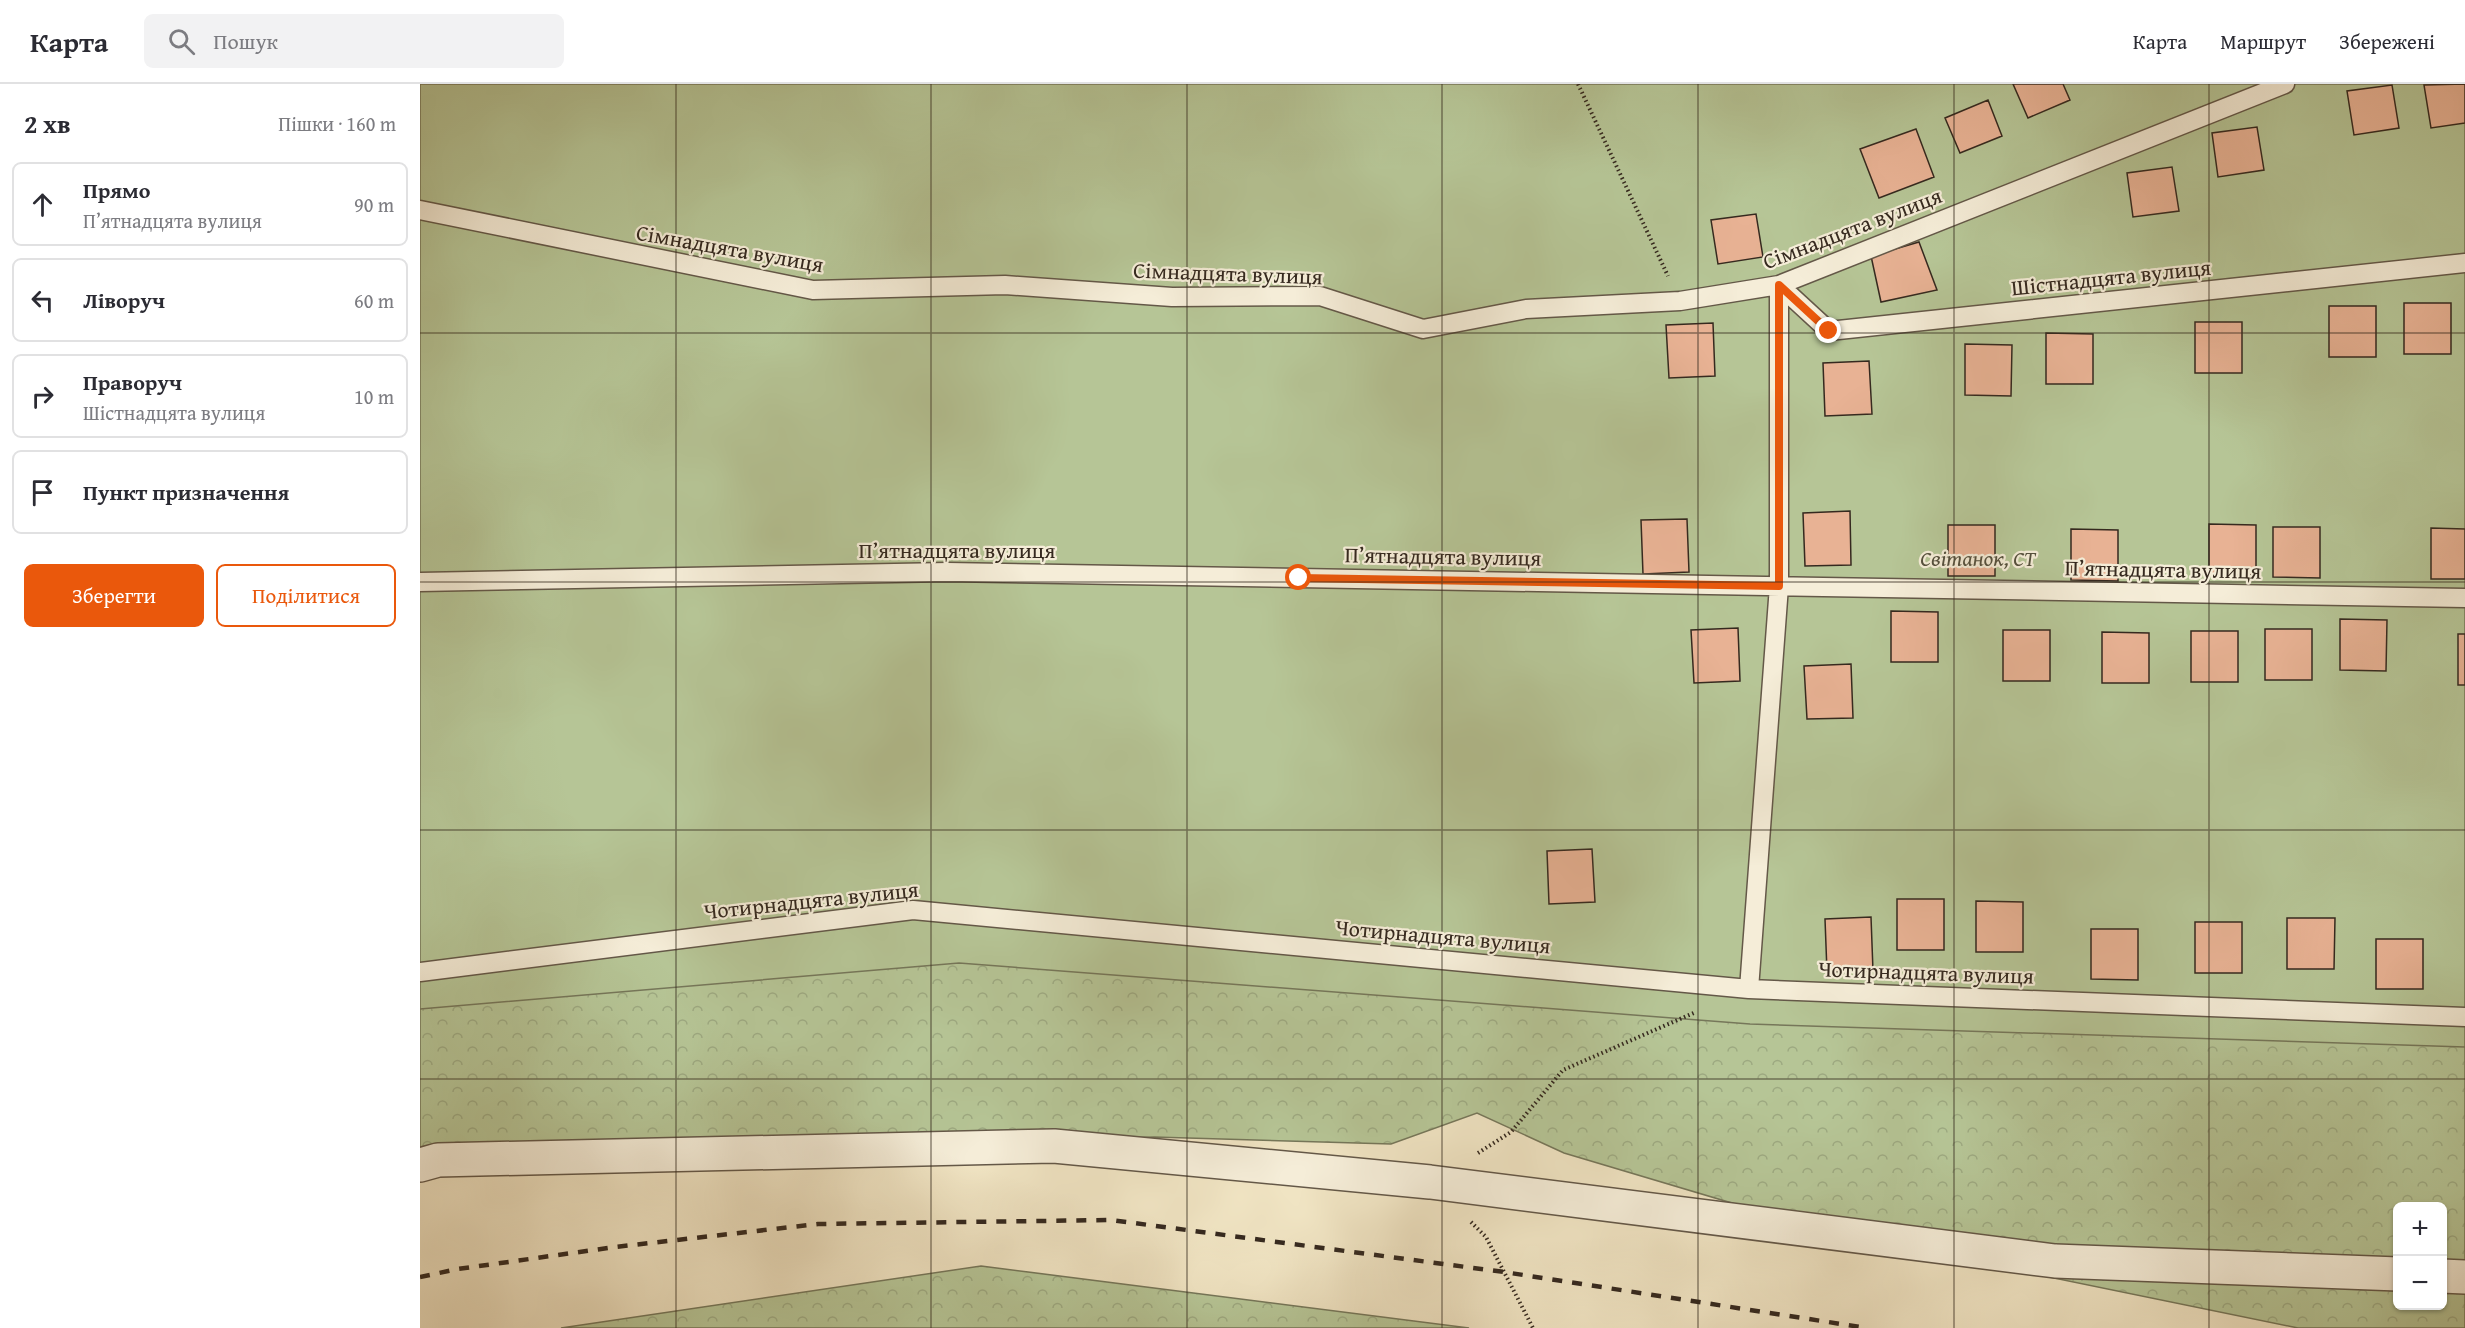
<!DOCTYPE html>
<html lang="uk">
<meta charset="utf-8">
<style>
body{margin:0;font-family:"Gentium Book Plus",serif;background:#f2f2f3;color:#2b2b33}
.controls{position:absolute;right:18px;bottom:18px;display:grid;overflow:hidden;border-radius:9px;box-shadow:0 2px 4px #0004}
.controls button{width:54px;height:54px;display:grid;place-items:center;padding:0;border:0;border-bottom:2px solid #e1e1e2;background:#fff;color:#2b2b33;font:30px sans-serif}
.stop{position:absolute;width:18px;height:18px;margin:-14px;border:4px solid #ea580c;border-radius:50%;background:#fff}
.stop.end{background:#ea580c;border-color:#fff;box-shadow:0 2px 6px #0008}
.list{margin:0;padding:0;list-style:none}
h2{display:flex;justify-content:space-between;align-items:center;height:78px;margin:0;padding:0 24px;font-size:26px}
h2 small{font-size:20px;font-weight:400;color:#7c7c81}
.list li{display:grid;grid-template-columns:39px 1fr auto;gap:18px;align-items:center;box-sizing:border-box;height:84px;margin:0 12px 12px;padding:0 12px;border:2px solid #e1e1e2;border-radius:9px}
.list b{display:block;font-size:22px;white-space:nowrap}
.list p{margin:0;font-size:20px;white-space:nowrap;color:#7c7c81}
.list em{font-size:20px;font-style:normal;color:#7c7c81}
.actions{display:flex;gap:12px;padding:18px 24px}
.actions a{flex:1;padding:14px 0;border:2px solid #ea580c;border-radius:9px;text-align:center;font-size:21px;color:#ea580c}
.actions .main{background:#ea580c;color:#fff}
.icon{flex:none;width:33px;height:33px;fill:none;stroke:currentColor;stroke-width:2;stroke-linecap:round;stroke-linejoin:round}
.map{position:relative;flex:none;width:2045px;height:1244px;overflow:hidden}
header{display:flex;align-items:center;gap:36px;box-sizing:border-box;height:84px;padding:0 30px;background:#fff;border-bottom:2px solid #e1e1e2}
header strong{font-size:28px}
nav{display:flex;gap:33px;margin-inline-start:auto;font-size:21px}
.search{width:420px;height:54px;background:#f2f2f3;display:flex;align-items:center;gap:15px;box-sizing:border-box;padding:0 21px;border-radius:9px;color:#7c7c81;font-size:22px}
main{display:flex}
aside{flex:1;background:#fff}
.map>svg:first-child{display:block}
</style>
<header>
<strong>Карта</strong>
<div class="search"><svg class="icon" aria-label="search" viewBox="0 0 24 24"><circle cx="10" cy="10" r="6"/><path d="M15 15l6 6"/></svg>Пошук</div>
<nav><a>Карта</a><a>Маршрут</a><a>Збережені</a></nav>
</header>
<main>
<aside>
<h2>2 хв<small>Пішки · 160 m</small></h2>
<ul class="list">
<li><svg class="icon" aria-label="ahead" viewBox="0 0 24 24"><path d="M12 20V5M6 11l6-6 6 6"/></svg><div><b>Прямо</b><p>П’ятнадцята вулиця</p></div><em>90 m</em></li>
<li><svg class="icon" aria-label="left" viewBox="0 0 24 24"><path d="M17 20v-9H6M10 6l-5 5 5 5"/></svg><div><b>Ліворуч</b></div><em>60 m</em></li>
<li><svg class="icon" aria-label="right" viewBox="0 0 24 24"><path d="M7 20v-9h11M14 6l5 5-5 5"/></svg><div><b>Праворуч</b><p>Шістнадцята вулиця</p></div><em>10 m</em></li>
<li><svg class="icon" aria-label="arrive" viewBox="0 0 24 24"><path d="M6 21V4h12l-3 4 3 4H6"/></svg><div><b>Пункт призначення</b></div></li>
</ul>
<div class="actions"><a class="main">Зберегти</a><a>Поділитися</a></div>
</aside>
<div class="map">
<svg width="2045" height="1244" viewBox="0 0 2045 1244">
<defs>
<pattern id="forest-crowns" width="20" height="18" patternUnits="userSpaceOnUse" patternTransform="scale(1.5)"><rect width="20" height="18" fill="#b6c596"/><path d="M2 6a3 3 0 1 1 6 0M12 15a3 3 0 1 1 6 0" fill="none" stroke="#9da981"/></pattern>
</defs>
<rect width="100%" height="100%" fill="#f0e4c3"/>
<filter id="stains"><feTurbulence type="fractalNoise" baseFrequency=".00333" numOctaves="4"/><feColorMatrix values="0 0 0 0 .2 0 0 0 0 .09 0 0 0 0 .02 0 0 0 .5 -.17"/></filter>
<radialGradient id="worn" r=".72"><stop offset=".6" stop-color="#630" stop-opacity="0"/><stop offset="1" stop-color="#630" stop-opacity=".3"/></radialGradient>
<path fill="url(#forest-crowns)" stroke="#76775a" stroke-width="1.5" fill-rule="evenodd" d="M854,860L2045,940V1244H1878L1409,1148L1144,1069L1057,1029L971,1060L734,1053L18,1076L0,1081V888ZM1978,1122H2022V1222H1978Z
M561,1182L1049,1244H141Z"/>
<path fill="#b6c596" stroke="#76775a" stroke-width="1.5" d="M0,0H2045V963L1330,940L539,879L0,925Z"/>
<path fill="#e8b294" stroke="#35291f" stroke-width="1.5" d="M1593,0H1643L1650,16L1608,34Z
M2045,0V39L2011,44L2004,1Z
M1972,1L1979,44L1934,51L1927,7Z
M1568,16L1582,52L1540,69L1525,34Z
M1837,43L1844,86L1798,93L1792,49Z
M1496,45L1514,93L1459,114L1440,65Z
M1752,83L1759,127L1713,133L1707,89Z
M1336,130L1343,173L1298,180L1291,136Z
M1499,158L1517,206L1461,218L1451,172Z
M1984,219H2031V270H1984Z
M1909,222H1956V273H1909Z
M1775,238H1822V289H1775Z
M1293,239L1295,292L1249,294L1246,241Z
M1626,249L1673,250V300H1626Z
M1545,260L1592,261L1591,312L1545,311Z
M1449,277L1452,330L1405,332L1403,279Z
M1430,427L1431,481L1385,482L1383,429Z
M1267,435L1269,488L1223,490L1221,436Z
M1789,440L1836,441V491H1789Z
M1528,441H1575V492H1528Z
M1853,443H1900V494L1853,493Z
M2011,444L2045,445V495H2011Z
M1651,445L1698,446V497L1651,496Z
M1471,527L1518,528V578H1471Z
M1920,535L1967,536L1966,587L1920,586Z
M1318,544L1320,597L1274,599L1271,546Z
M1845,545H1892V596H1845Z
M1583,546H1630V597H1583Z
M1771,547H1818V598H1771Z
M1682,548L1729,549V599H1682Z
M2038,550H2045V601H2038Z
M1431,580L1433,634L1387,635L1384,582Z
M1172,765L1175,818L1129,820L1127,767Z
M1477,815H1524V866H1477Z
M1556,817L1603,818V868H1556Z
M1451,833L1453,887L1407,888L1405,835Z
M1867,834H1915L1914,885H1867Z
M1775,838H1822V889H1775Z
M1671,845H1718V896L1671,895Z
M1956,855H2003V905H1956Z"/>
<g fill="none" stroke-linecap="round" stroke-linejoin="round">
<defs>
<path id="service" d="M0,126L393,206L585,201L752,213L900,212L1003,245L1106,225L1260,217L1359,201L1865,0
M1359,201L1409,247L2045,179
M0,498L528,488L2045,514
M0,888L493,826L1329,905L2045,933
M1329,905L1359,502V201"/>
<path id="minor" d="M0,1081L18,1076L634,1062L1010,1098L1635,1177L1978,1190
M2022,1192L2045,1193"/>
</defs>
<use href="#service" stroke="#645848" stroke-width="21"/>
<use href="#minor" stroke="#645848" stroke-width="36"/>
<path stroke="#35291f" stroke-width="4" stroke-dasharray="1.5 3" stroke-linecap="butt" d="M1158,0L1248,192
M1058,1069L1091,1048L1143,986L1276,928
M1051,1138L1066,1153L1113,1244"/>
<use href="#service" stroke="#f5edd8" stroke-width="18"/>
<use href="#minor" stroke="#f5edd8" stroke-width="33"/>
<path stroke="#35291f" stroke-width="4.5" stroke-dasharray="10 10" stroke-linecap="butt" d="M0,1193L38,1185L195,1163L398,1140L691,1136L1084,1188L1447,1244"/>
</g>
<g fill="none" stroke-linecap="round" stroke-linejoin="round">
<path stroke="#ea580c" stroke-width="8" d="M879,494L1359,502V201L1409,247"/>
</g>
<path fill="none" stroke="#35291f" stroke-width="1.5" stroke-opacity="0.55" d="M256,0V1244M511,0V1244M767,0V1244M1022,0V1244M1278,0V1244M1534,0V1244M1789,0V1244M0,249H2045M0,498H2045M0,746H2045M0,995H2045"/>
<g text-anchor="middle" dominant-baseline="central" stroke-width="4.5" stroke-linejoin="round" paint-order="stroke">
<g font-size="22" fill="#35291f" stroke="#f5edd8">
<text transform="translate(1432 144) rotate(-21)">Сімнадцята вулиця</text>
<text transform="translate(310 164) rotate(10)">Сімнадцята вулиця</text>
<text transform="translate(808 189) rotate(2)">Сімнадцята вулиця</text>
<text transform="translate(1691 193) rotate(-6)">Шістнадцята вулиця</text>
<text x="537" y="466">П’ятнадцята вулиця</text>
<text transform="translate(1023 472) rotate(1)">П’ятнадцята вулиця</text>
<text transform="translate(1743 485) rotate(1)">П’ятнадцята вулиця</text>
<text transform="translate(391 816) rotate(-6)">Чотирнадцята вулиця</text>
<text transform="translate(1023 852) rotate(5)">Чотирнадцята вулиця</text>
<text transform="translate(1506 888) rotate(2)">Чотирнадцята вулиця</text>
</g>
<g font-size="22" font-style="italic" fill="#55503d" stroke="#f5edd8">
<text x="1558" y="474">Світанок, СТ</text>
</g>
</g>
<rect width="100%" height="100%" filter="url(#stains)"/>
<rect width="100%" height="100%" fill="url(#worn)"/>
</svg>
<div class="controls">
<button>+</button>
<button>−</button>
</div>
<div class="stop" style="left:879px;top:494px"></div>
<div class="stop end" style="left:1409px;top:247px"></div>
</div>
</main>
